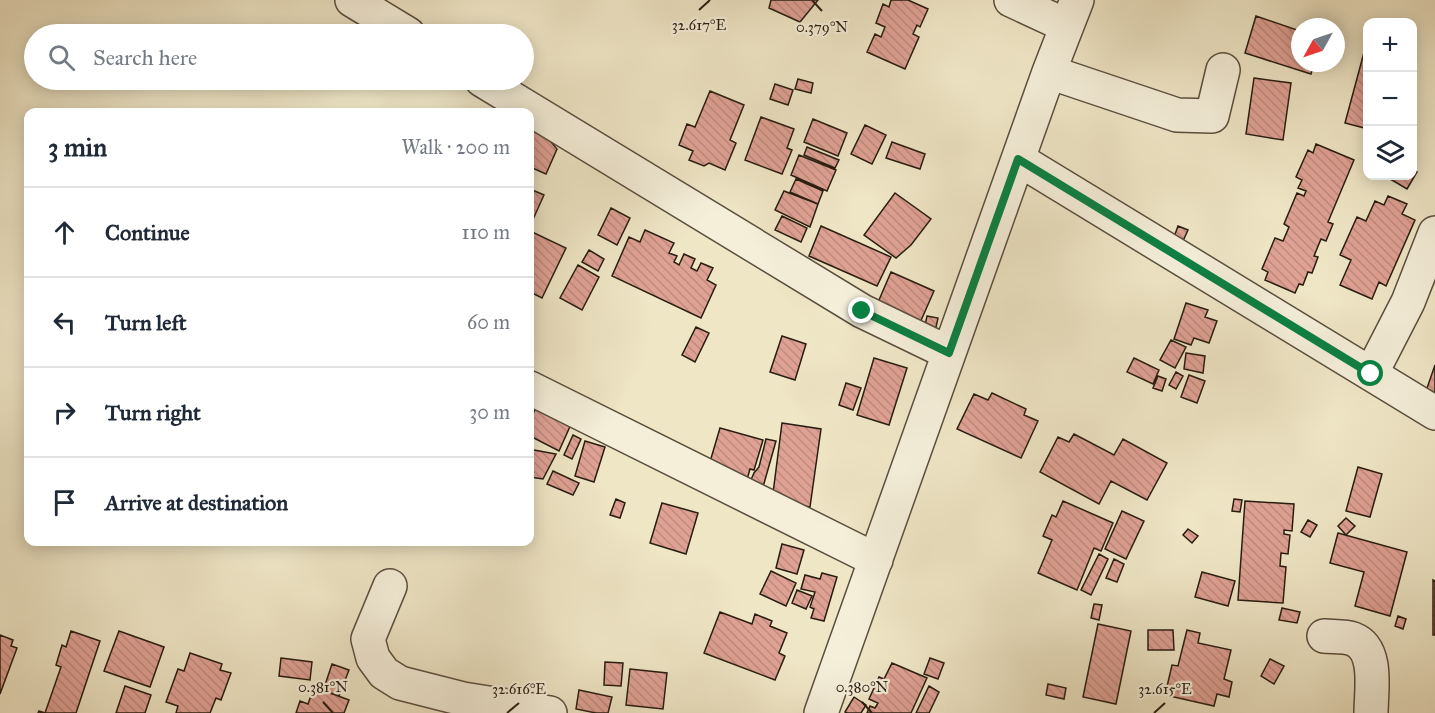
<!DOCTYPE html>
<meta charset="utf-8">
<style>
body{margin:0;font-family:"IM FELL Great Primer",serif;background:#f2f2f3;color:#1f2937}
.controls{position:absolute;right:18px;top:18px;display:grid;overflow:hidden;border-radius:12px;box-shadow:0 3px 15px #0003}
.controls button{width:54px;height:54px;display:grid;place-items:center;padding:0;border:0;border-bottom:2px solid #e0e1e3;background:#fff;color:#1f2937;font:30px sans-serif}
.compass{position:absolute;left:1291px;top:18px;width:54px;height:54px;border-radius:50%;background:#fff;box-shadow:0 3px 15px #0003;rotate:230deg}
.stop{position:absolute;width:18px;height:18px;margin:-14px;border:4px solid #0b8043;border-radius:50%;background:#fff}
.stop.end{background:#0b8043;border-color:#fff;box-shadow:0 2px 6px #0008}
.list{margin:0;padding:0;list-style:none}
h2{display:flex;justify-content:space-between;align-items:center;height:78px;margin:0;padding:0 24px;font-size:26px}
h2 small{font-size:20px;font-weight:400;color:#747a83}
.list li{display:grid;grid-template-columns:39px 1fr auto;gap:18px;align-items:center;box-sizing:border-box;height:90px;padding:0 24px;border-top:2px solid #e0e1e3}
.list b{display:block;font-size:22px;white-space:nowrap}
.list em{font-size:20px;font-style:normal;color:#747a83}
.icon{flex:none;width:33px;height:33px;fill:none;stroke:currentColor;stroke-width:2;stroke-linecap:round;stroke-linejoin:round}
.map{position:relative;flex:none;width:1435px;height:713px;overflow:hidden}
.search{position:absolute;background:#fff;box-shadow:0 3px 15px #0003;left:24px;top:24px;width:510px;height:66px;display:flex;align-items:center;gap:15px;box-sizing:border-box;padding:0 21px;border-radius:33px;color:#747a83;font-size:22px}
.panel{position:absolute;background:#fff;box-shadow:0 3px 15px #0003;left:24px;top:108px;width:510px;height:438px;border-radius:12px}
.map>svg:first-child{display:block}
</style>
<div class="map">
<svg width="1435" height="713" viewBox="0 0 1435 713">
<defs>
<pattern id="building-back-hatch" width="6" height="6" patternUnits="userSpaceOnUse" patternTransform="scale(1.5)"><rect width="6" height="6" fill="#dfa194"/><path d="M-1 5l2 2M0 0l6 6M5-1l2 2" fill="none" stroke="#bf8a7f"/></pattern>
</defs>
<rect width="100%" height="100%" fill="#efe6c6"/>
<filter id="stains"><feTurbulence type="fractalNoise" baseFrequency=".00333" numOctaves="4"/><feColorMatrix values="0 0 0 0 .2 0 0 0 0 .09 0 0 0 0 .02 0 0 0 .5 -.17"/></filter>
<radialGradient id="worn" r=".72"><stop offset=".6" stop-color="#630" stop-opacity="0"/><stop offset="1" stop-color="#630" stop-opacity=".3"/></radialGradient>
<path fill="url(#building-back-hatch)" stroke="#281d10" stroke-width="1.5" d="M771,0H818L800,22L769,8Z
M891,0H908L928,9L920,27L917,25L913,34L919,37L905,69L867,52L875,34L881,37L885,27L876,23L883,4L889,7Z
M1256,16L1300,31V63H1314L1311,74L1245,53Z
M1366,45H1368V129L1345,123Z
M1254,78L1291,83L1283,140L1246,134Z
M798,79L813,83L811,93L795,89Z
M775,84L793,90L788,105L770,99Z
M710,91L744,105L730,140L736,143L725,170L709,163L704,166L689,160L693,151L679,145L687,124L695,127Z
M761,117L794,129L787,148L792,150L782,174L745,160Z
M813,119L847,133L838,156L804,142Z
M865,125L886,135L872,164L851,154Z
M530,130L547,137L557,149L546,174L530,167Z
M892,142L925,154L920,169L886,158Z
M1316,144L1354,160L1328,222L1333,224L1326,241L1321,239L1314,256L1318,257L1312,273L1308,272L1303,285L1299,284L1295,293L1265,280L1268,272L1262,269L1275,238L1283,241L1289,227L1284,224L1297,193L1304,196L1306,191L1298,188L1302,180L1296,177L1308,150L1313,153Z
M807,147L839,160L835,168L804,155Z
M799,155L836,170L827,191L791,175Z
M1412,169L1417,172L1407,189L1385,176H1412Z
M796,179L823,191L818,204L790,192Z
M530,189L544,195L530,226Z
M784,191L818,204L810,227L775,210Z
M895,193L931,219L911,245L896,258L864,235Z
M1388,196L1407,204L1402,214L1415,220L1386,286L1379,282L1372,299L1340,285L1351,260L1340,255L1357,217L1366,221L1375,201L1384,205Z
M611,208L630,218L617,245L598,235Z
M782,216L807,228L801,242L775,230Z
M821,226L891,257L877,286L809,256Z
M1178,226L1188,230L1183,241L1174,237Z
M645,230L674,243L669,253L677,256L674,262L679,265L684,254L695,259L691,268L697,271L701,263L713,268L707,280L716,285L701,318L612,276L629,237L640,242Z
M530,231L566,248L542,298L530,292Z
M589,250L604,259L598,271L582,262Z
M578,265L599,277L582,310L560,298Z
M891,272L934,291L919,325L876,307Z
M1186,303L1208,310L1205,317L1217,321L1209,343L1194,338L1191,345L1174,339Z
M927,316L938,318L935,332L924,330Z
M696,327L709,333L695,362L682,355Z
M782,336L806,344L795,380L770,372Z
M1171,340L1186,347L1175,368L1160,360Z
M1186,353L1205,356L1203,373L1184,369Z
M874,358L907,368L889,425L857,415Z
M1134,358L1159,370L1153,384L1127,372Z
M1435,365V397L1425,394Z
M1176,372L1183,376L1176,389L1169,385Z
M1189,375L1205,381L1197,403L1181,397Z
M1158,376L1166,379L1162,391L1153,388Z
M846,383L861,388L853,410L839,405Z
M992,393L1026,409L1024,415L1038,421L1021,458L957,429L974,394L988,400Z
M537,405L572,422L559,451L530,436V421Z
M782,423L821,429L810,507L772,501Z
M720,428L763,440L754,470L750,469L746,483L707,472Z
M1074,434L1114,455L1123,439L1167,463L1147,500L1111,481L1099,504L1040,472L1058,437L1069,442Z
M573,435L581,439L572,459L564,455Z
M766,439L776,441L763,487L750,482L754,473L759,467Z
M585,441L605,447L594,482L575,476Z
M530,445L534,450L556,454L543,479L530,477Z
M1358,467L1382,474L1370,517L1346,511Z
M553,471L579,483L573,495L547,484Z
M616,499L625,503L620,518L610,515Z
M1234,499L1242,500L1240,512L1232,511Z
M1063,501L1113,523L1101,551L1094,548L1077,590L1038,573L1052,540L1043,536L1052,515L1056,517Z
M1245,501L1294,504L1292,531L1284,530V534L1290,535L1288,554L1281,553L1280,566L1286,567L1283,603L1238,600Z
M662,503L698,513L686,554L650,543Z
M1122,511L1144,521L1126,559L1105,549Z
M1346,518L1355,526L1346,535L1338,526Z
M1308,520L1317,525L1310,537L1301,532Z
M1188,529L1198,536L1192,543L1183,535Z
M1338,533L1407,552L1390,616L1355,606L1364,572L1330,563Z
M782,544L804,550L797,574L776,568Z
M1099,554L1108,559L1091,595L1081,590Z
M1114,559L1124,564L1117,582L1106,578Z
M771,571L796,583L786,606L760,594Z
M1202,572L1235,581L1228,606L1195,597Z
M822,573L837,577L824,621L811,618L814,609L810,607L815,592L801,589L805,575L820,579Z
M1433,580L1435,581V635H1433Z
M797,590L812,596L806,609L792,603Z
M1094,604L1102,605L1099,620L1091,618Z
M1282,608L1300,612L1297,623L1279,620Z
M720,612L752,624L755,614L772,621L770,626L787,633L779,653L785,656L775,680L704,653Z
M1398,616L1406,619L1403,629L1395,626Z
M1098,624L1131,631L1116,704L1083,697Z
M1148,630H1173L1174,650H1148Z
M1187,630L1200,633L1198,643L1231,650L1224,679L1232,682L1229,697L1217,694L1214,706L1165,695L1172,665L1178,666Z
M71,631L100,641L76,713H38L39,711L45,713L61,667L56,665L62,645L66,647Z
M119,631L164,647L150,687L104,671Z
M0,635L13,640L11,646L17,648L0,694Z
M190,653L222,664L220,670L231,673L221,700L216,698L210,713H176L178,706L166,702L178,669L184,671Z
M281,658L312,662L310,680L279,676Z
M930,658L944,663L938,679L924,674Z
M1270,659L1284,666L1274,684L1261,676Z
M605,662L623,663L621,686L604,685Z
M892,663L927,678L911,713H867L870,706L875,708L878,703L869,699L879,677L884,679Z
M332,664L349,670L339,696L323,691Z
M630,669L667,673L663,709L626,705Z
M1048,684L1066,688L1064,699L1046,695Z
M125,686L151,695L145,713H116Z
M929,686L939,692L929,713H916Z
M314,687L349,700L344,713H296L300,701L308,704Z
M579,690L612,697L608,713H596L576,709Z
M854,697L866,705L861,713H847L845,712Z"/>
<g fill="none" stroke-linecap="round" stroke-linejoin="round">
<defs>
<path id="minor" d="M352,0L408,34
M1011,0L1067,26
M1049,72L1177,115L1212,116L1223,70
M482,80L862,311L949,353
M1018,159L1435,413
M1371,374L1408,302L1435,233
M530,388L876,560
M390,586L368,639L373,658L384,673L400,683L463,699L550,713
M1324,636C1333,637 1344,636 1353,639C1379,649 1371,691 1371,713
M821,713L1049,72L1077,0"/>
</defs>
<use href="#minor" stroke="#5a4f3e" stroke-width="36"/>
<use href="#minor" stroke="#f5efda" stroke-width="33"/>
</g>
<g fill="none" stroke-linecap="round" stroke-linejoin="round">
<path stroke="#0b8043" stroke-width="8" d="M862,311L949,353L1018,159L1371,374"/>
</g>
<path fill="none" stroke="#281d10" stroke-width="2" d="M812,0L822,11M699,10L710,0M323,702L333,713M862,702L872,713M507,713L519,703M1154,713L1165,703"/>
<g font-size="15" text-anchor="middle" fill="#281d10" stroke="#f5efda" stroke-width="4.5" stroke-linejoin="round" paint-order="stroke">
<text x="699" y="30">32.617°E</text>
<text x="822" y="32">0.379°N</text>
<text x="323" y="692">0.381°N</text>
<text x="862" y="692">0.380°N</text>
<text x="519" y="694">32.616°E</text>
<text x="1165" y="694">32.615°E</text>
</g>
<rect width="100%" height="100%" filter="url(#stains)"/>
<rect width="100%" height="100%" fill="url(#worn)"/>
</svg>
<div class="controls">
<button>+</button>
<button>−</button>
<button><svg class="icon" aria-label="layers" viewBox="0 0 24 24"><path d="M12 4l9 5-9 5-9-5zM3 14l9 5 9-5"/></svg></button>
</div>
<svg class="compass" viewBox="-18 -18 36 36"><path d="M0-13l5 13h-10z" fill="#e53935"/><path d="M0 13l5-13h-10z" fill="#747a83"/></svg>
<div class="stop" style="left:1371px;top:374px"></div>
<div class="stop end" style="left:862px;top:311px"></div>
<div class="search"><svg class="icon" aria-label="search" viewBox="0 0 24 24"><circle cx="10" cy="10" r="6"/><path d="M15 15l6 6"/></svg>Search here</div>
<section class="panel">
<h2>3 min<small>Walk · 200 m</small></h2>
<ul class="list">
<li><svg class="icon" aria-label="ahead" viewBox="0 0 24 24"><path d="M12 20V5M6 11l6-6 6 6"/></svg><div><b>Continue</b></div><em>110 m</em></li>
<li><svg class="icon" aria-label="left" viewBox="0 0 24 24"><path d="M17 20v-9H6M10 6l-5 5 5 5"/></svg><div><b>Turn left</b></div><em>60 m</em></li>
<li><svg class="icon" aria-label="right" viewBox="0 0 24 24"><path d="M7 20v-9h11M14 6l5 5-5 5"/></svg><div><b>Turn right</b></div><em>30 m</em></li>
<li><svg class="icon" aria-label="arrive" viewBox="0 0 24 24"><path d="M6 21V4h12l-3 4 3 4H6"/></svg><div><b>Arrive at destination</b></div></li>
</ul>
</section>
</div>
